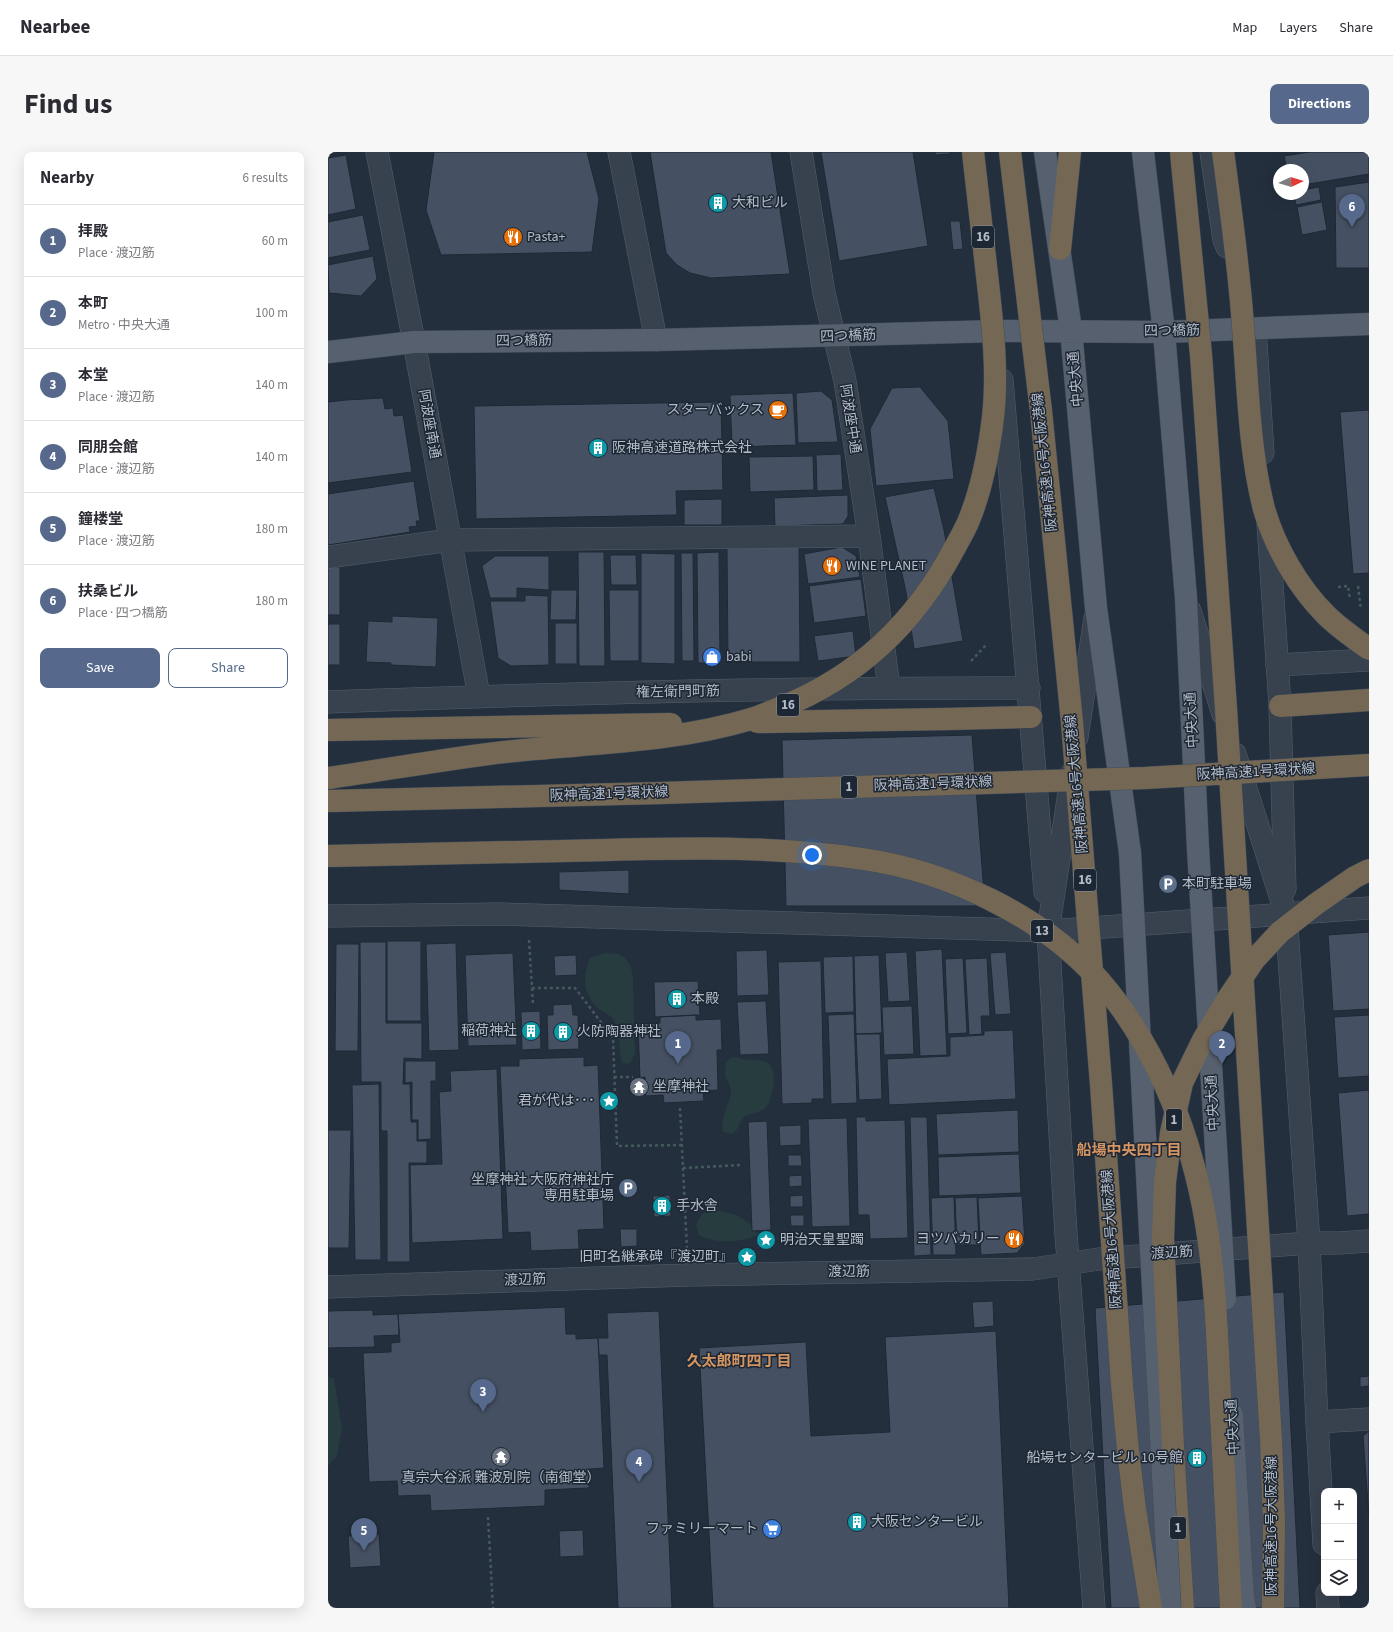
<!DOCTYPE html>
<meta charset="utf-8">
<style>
body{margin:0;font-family:"Source Sans 3","Noto Sans JP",sans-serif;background:#f7f7f7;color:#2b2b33}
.controls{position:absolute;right:12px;bottom:12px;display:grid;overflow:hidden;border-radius:8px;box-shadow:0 4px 16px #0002}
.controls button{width:36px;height:36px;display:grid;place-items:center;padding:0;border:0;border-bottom:1px solid #e1e1e2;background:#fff;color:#2b2b33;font:20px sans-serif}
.compass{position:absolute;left:945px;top:12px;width:36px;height:36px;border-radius:50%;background:#fff;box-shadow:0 4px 16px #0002;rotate:86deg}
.you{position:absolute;left:484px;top:703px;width:14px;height:14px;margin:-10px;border:3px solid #fff;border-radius:50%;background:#1a73e8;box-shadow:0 0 0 6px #1a73e833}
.badge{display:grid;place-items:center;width:26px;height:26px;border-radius:50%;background:#56698c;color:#fff;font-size:13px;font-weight:700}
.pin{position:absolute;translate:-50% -33px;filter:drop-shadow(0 1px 2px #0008)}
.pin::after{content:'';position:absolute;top:21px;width:14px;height:12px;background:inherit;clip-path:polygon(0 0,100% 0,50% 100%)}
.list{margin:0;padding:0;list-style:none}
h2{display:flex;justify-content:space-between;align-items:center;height:52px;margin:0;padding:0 16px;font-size:17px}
h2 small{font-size:13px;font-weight:400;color:#7c7c81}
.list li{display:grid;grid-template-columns:26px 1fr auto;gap:12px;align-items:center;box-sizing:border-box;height:72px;padding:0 16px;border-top:1px solid #e1e1e2}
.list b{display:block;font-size:15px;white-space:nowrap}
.list p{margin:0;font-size:13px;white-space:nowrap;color:#7c7c81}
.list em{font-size:13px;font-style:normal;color:#7c7c81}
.actions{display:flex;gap:8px;padding:12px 16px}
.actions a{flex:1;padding:9px 0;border:1px solid #56698c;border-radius:8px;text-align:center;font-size:14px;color:#56698c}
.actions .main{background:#56698c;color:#fff}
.icon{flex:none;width:22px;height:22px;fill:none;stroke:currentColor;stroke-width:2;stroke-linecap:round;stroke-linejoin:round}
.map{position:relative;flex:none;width:1041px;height:1456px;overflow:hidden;border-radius:8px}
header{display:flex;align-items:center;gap:24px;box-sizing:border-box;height:56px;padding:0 20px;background:#fff;border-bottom:1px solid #e1e1e2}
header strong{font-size:19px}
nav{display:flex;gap:22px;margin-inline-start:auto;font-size:14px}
.intro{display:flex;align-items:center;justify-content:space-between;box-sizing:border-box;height:96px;padding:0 24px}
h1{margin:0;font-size:28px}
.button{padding:10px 18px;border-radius:8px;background:#56698c;color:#fff;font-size:14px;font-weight:700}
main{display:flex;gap:24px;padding:0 24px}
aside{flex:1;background:#fff;border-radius:8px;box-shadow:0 4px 16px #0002}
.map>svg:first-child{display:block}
</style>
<header>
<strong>Nearbee</strong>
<nav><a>Map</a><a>Layers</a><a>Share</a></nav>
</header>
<div class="intro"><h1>Find us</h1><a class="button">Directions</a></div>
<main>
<aside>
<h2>Nearby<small>6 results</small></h2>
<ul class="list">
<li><span class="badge">1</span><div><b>拝殿</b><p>Place · 渡辺筋</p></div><em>60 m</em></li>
<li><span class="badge">2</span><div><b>本町</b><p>Metro · 中央大通</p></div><em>100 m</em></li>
<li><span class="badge">3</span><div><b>本堂</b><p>Place · 渡辺筋</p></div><em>140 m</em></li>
<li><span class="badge">4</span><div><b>同朋会館</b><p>Place · 渡辺筋</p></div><em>140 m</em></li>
<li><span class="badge">5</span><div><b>鐘楼堂</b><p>Place · 渡辺筋</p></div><em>180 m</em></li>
<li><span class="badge">6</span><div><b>扶桑ビル</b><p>Place · 四つ橋筋</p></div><em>180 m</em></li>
</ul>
<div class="actions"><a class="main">Save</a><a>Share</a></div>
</aside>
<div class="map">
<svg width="1041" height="1456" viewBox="0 0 1041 1456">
<rect width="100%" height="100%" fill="#242f3e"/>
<path fill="#263c3f" d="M276,801L290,802L297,806L303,814L305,829L307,902L302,911L297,912L294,910C290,896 293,885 287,870C284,863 277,862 271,857C255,844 254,823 262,806Z
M407,905C418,910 432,905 441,912C450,920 445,945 439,954C435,960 423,962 416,964L408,979L404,982L395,980C392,961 403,953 403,937L397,924L398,910L403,906Z
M385,1058C406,1061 418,1064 430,1083C412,1091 388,1092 371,1083L368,1072L374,1062Z
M0,1224L6,1227L14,1276L9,1304L0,1314Z"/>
<path fill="#455162" stroke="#1f2835" d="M0,0H13L0,3Z
M106,0H259L271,47L264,100L113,103L98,58Z
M322,0H443L462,122L383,126L362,121L349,113L338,101Z
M493,0H585L600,94L511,109Z
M607,0H622V2L607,3Z
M982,0H1041V22L975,33V18H959L956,4Z
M18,3L28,57L0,63V6Z
M1041,30V116H1008L1007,35Z
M991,35L993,48L968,53L966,42H975V38Z
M994,50L999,78L974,83L969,55Z
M35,63L42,98L0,106V70Z
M622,69H632L635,97L625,98Z
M45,104L49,127L33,144L1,141L0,113Z
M592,235L620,269L626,327L548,334L542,277L564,236Z
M493,239L504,248L510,290L470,291L468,241Z
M465,241L468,293L404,295L402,243Z
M55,246L57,257L65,256L66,264L75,263L84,320L0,331V250L18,248Z
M393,250L395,338L348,339L349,363L148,367L146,254Z
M1041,258V421L1025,422L1012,260Z
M513,302L515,338L489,339L488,303Z
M485,304L486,338L422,340L421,305Z
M86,329L92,369H88L89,374L81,375L82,380L0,393V342Z
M606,336L616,378L635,489L586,497L578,440L557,345Z
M520,343V364L515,372L447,374L446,346Z
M394,347V373H356V348Z
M471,395L472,510H400L399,396Z
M514,395L528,404L532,425L480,432L476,402Z
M250,400H276L277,514H251Z
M391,400L392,511H370L369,401Z
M313,401L347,402V512L313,511Z
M353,401H365L366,509H354Z
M282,403H308L309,433H283Z
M167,404H221V438L189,436V446H162L154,414Z
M0,415H12V463H0Z
M533,427L538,464L486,471L481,434Z
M223,438H249L248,468H222Z
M281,438H311V509H282Z
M197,443L220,444L221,513L183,514L170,506L162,449H197Z
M64,464L110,466L108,515L63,513V511L38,510L40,469L64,470Z
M227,471H249V512H227Z
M0,472H12V513H0Z
M525,479L528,504L490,509L486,484Z
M644,583L657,754H458L454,588Z
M301,718V742L231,738V720Z
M1041,780V857L1005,859L1000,783Z
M59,789H93V869H59Z
M32,790H58V871H94V907L76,906L75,932H82L83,970H89V989H99V1011H81L82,1110H59V979H53V930H33Z
M128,791L131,898L101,899L98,792Z
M8,792H31L30,899H7Z
M614,797L619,903L592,904L587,799Z
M439,798L441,843L409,844L408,799Z
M579,800L582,849L560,850L557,801Z
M678,800L683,862L667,863L662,801Z
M185,801L189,893L140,894L137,803Z
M248,803L249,823L227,824L226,804Z
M551,803L554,881L528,882L526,804Z
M525,804L526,860L497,861L495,805Z
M635,806L639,881L620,882L617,807Z
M659,806L662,864H653L654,882L641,883L637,807Z
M493,809L496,947H484V951L454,952L450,810Z
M370,829L372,863L327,865L326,830Z
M438,849L441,902L412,903L409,850Z
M244,852L245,863H250L251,897L220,898L219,863H225V853Z
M584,854L586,902L556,903L554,855Z
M212,859L213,897L194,898L193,860Z
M526,862L529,951L503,952L500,863Z
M368,863V868L393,867L394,898H389L390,938L375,939L376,949L336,951L335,943L318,944L317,925L312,926L310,872L332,871V865Z
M1041,863V924L1010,926L1006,865Z
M685,878L688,947L561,953L559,907L622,904V885L656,883V879Z
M528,882H552L554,947L531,948Z
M256,905V914L270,913L276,1077L250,1078L251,1097L203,1099L202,1080L180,1081L172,914H191V907Z
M77,909H108V929H103V987L90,988V968H84V930L77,931Z
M169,917L175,1087L84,1091L82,1013L114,1012L111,940L123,939L122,919Z
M51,932L53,1108H27L24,933Z
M1041,938V1062L1019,1064L1010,941Z
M690,958L691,1000L610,1003L608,962Z
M528,965H538V969L577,968L580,1086L542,1087L541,1063H530Z
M582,965H599L603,1103L586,1104Z
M519,966L522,1074L484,1075L480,967Z
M439,969L443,1078L424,1079L420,970Z
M473,973V993L452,994L451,974Z
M0,978H23L21,1096H0Z
M691,1002L693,1041L611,1044L610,1005Z
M460,1003H473L474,1014H460Z
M474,1023V1034L461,1035V1024Z
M342,1043L343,1064L326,1065L325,1044Z
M475,1043V1055H462V1044Z
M694,1044L697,1091L689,1101L653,1103L650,1046Z
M626,1045L628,1103H605L603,1046Z
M649,1045L651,1093H629L627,1046Z
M462,1063H476V1074H463Z
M292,1077H309V1094L293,1095Z
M956,1140L972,1456H783L767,1156Z
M665,1149L666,1174L646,1176L644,1150Z
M237,1155L238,1182H248V1187L270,1186L276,1316L261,1317V1336L217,1338V1354L103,1359L102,1343L70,1344L69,1329L41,1330L35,1201L63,1200V1191L72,1190L70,1162Z
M45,1158V1163L70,1162L71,1183L46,1184L47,1195L0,1196V1159Z
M331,1159L344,1456H290L279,1203H271L270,1186H280L279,1161Z
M668,1179L681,1456H385L371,1196L478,1190L483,1284L562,1280L557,1185Z
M1041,1224V1234L1032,1235V1225Z
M1041,1279V1365L1035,1284Z
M255,1378L256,1404L232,1405L231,1379Z
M51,1382L53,1414L22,1416L20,1384Z"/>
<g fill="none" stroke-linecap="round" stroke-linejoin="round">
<defs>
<path id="minor" d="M291,0L328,188
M473,0L496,141L517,229L541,384L561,536
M883,0L896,88L899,95
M0,405L122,388L541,384
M949,513L1041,508
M0,550C233,541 467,535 701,536
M0,764L173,762L720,779L1041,756
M0,1135L361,1123L705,1117L771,1107L981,1091H1011L1041,1089
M989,1270L1041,1267"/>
<path id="tertiary" d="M49,0L86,190L151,544
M927,177L935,301
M674,228L717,740
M940,372L952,554L957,737
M862,459L895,562
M749,585L767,466
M907,602L958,762L981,1091L989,1270L996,1392
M744,621L720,779L738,1082L766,1456
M999,1441L1000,1456"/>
<path id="primary" d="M717,0L743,178L768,456L802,701
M815,0L836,180L858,446L870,697
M0,200L86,190L328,188L670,179L836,180L1041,172"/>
<path id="motorway" d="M732,97L742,0
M952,554L1041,548
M620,567L703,565
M845,1295L855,1456"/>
</defs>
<use href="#minor" stroke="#565f6c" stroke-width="23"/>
<use href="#tertiary" stroke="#565f6c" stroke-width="23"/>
<use href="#primary" stroke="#414a57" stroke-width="23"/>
<use href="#motorway" stroke="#434c59" stroke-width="23"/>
<path stroke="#44595c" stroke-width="2.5" stroke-dasharray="3 3" stroke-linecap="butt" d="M1030,434L1033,458
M1010,435L1020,434L1022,447
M643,509L659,492
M201,788L204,836H247L285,886L289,994L354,993
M204,836L205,853
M286,925H305
M352,956L359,1097
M355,1016L414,1013
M160,1365L165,1456"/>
<use href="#minor" stroke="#38414e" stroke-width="22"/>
<use href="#tertiary" stroke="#38414e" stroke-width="22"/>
<use href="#primary" stroke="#56606e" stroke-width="22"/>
<use href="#motorway" stroke="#746855" stroke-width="22"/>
<defs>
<path id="primary-bridge" d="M870,697L897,1147
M802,701L842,1456
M904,1263L915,1445L917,1456"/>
<path id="motorway-bridge" d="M682,0L713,259L744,570L773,932L794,1233L800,1298L807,1357L823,1456
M853,0L873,203L898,557L943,1288L946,1370L945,1456
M895,0C903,58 911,116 915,174C920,235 921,298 936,357C947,395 970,435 998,463C1011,476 1026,486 1041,497
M429,570L620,567
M0,578L343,572
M0,626C58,618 117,607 176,600C258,591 343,591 423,567C433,564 444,559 454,555C531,524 587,471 626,397C631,388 637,378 641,368C654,336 661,299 665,265C670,221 665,176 660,132C655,88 650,44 645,0
M0,649L333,641L817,626L1041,613
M0,704C93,702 186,700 279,698C364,696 450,694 535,707C619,719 715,764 772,829C826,892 859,973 875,1054C887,1116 889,1180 892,1243C896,1314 899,1385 903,1456
M845,1295L835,1086L837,1030L843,981L854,931L875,888L899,848L926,808L952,780L988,752L1027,725L1041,718"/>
</defs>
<use href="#primary-bridge" stroke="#414a57" stroke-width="23" stroke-linecap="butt"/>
<use href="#motorway-bridge" stroke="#434c59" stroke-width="23" stroke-linecap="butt"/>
<use href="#primary-bridge" stroke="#56606e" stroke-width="22"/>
<use href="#motorway-bridge" stroke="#746855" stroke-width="22"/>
</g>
<defs>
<symbol id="building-disc" viewBox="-11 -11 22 22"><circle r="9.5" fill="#0f9aa8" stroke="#1d2633"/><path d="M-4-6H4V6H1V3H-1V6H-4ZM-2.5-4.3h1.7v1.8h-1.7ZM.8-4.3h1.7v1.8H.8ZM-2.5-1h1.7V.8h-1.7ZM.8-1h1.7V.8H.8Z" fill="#fff"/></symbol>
<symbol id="restaurant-disc" viewBox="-11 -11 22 22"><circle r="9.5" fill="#e8710a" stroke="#1d2633"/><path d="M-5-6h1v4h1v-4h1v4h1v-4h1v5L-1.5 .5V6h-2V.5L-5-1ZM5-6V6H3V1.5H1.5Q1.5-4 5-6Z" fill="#fff"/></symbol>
<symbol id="cafe-disc" viewBox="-11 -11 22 22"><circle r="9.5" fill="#e8710a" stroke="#1d2633"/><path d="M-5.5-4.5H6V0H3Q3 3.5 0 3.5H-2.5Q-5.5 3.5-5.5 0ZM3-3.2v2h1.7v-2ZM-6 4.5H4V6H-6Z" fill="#fff"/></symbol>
<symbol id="shop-disc" viewBox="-11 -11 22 22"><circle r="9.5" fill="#3f7fe0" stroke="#1d2633"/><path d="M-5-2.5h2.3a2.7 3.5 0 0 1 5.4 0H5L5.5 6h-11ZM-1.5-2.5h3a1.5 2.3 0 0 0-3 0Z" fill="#fff"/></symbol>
<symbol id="parking-disc" viewBox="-11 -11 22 22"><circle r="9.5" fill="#5c6f8a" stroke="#1d2633"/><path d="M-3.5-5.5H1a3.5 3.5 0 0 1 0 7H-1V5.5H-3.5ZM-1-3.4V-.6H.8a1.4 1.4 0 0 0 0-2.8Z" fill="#fff"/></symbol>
<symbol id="temple-disc" viewBox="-11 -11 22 22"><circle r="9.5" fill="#6b7280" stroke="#1d2633"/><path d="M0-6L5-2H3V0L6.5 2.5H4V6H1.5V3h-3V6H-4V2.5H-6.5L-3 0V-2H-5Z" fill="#fff"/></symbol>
<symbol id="sight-disc" viewBox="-11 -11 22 22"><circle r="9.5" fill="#0f9aa8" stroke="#1d2633"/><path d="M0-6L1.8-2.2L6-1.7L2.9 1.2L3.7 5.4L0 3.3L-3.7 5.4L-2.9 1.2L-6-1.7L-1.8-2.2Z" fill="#fff"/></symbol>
<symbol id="supermarket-disc" viewBox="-11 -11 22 22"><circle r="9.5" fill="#3f7fe0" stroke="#1d2633"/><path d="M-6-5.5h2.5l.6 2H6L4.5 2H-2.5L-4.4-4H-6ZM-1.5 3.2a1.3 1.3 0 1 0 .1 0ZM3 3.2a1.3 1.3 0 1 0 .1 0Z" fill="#fff"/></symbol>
</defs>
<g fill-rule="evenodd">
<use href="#building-disc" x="379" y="40" width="22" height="22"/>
<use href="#restaurant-disc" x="174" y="74" width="22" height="22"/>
<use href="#cafe-disc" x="439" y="247" width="22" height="22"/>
<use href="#building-disc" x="259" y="285" width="22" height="22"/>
<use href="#restaurant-disc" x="493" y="403" width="22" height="22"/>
<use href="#shop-disc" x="373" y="494" width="22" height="22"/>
<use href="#parking-disc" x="829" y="721" width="22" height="22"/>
<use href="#building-disc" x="338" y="836" width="22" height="22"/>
<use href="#building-disc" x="192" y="868" width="22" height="22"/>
<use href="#building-disc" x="224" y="869" width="22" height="22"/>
<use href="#temple-disc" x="300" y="924" width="22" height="22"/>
<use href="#sight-disc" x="270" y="938" width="22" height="22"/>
<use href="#parking-disc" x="289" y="1025" width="22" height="22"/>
<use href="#building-disc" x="323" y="1043" width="22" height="22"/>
<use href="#restaurant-disc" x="675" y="1076" width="22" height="22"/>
<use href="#sight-disc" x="427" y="1077" width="22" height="22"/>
<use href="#sight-disc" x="408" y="1094" width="22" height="22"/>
<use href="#temple-disc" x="162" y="1294" width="22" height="22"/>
<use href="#building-disc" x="858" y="1295" width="22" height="22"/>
<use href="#building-disc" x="518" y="1359" width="22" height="22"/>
<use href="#supermarket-disc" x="433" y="1366" width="22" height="22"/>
</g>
<g text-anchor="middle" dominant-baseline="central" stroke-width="3" stroke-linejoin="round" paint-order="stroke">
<g fill="#1d2633" stroke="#878f9c" stroke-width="1">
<rect x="644" y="74" width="22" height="22" rx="3"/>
<rect x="449" y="542" width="22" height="22" rx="3"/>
<rect x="513" y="624" width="16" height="22" rx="3"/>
<rect x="746" y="717" width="22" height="22" rx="3"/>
<rect x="703" y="768" width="22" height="22" rx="3"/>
<rect x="838" y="957" width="16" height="22" rx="3"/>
<rect x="842" y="1365" width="16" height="22" rx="3"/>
</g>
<g font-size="13" font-weight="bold" fill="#b4bcc9">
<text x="655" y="85">16</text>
<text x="460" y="553">16</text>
<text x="521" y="635">1</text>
<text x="757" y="728">16</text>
<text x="714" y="779">13</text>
<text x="846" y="968">1</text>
<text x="850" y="1376">1</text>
</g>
<g font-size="14" fill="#b4bcc9" stroke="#1d2633" text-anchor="start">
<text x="404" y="51">大和ビル</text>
<text x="199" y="85">Pasta+</text>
<text x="436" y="258" text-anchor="end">スターバックス</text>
<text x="284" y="296">阪神高速道路株式会社</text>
<text x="518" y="414">WINE PLANET</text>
<text x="398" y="505">babi</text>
<text x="854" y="732">本町駐車場</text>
<text x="363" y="847">本殿</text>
<text x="189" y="879" text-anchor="end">稲荷神社</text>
<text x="249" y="880">火防陶器神社</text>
<text x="325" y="935">坐摩神社</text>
<text x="267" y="949" text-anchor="end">君が代は･･･</text>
<text x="286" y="1028" text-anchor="end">坐摩神社 大阪府神社庁<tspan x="286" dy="16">専用駐車場</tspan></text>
<text x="348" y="1054">手水舎</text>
<text x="672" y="1087" text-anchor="end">ヨツバカリー</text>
<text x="452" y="1088">明治天皇聖躅</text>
<text x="405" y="1105" text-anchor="end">旧町名継承碑『渡辺町』</text>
<text x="855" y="1306" text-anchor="end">船場センタービル 10号館</text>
<text x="173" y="1326" text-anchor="middle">真宗大谷派 難波別院（南御堂）</text>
<text x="543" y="1370">大阪センタービル</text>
<text x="430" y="1377" text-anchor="end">ファミリーマート</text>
</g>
<g font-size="14" fill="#b4bcc9" stroke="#1d2633">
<text transform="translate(844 179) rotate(-1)">四つ橋筋</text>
<text transform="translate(520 184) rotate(-2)">四つ橋筋</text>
<text transform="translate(196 189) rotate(-1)">四つ橋筋</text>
<text transform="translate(748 227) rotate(-95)">中央大通</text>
<text transform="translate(522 267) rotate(81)">阿波座中通</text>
<text transform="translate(101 272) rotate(80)">阿波座南通</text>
<text transform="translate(717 310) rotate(-96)">阪神高速16号大阪港線</text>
<text transform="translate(350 540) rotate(-1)">権左衛門町筋</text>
<text transform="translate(864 568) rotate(-93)">中央大通</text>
<text transform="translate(928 620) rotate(-3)">阪神高速1号環状線</text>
<text transform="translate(605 632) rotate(-2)">阪神高速1号環状線</text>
<text transform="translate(749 632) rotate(-95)">阪神高速16号大阪港線</text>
<text transform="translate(281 642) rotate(-2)">阪神高速1号環状線</text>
<text transform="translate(885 951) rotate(-93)">中央大通</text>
<text transform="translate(784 1087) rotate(-94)">阪神高速16号大阪港線</text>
<text transform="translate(844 1101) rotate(-4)">渡辺筋</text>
<text transform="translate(521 1120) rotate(-1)">渡辺筋</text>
<text transform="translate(197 1128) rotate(-2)">渡辺筋</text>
<text transform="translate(905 1275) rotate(-93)">中央大通</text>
<text transform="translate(944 1374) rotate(-90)">阪神高速16号大阪港線</text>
</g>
<g font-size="15" font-weight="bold" fill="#d59563" stroke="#1d2633">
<text x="801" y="998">船場中央四丁目</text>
<text x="411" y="1209">久太郎町四丁目</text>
</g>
</g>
</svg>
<div class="controls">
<button>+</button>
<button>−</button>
<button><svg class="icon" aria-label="layers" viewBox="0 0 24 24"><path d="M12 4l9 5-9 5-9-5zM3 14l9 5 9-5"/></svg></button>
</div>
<svg class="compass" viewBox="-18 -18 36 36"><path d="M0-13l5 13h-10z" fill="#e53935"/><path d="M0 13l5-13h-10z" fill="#7c7c81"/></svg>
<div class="you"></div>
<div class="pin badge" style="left:350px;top:912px">1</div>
<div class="pin badge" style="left:894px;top:912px">2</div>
<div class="pin badge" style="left:155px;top:1260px">3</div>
<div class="pin badge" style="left:311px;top:1330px">4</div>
<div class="pin badge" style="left:36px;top:1399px">5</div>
<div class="pin badge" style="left:1024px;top:75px">6</div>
</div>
</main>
